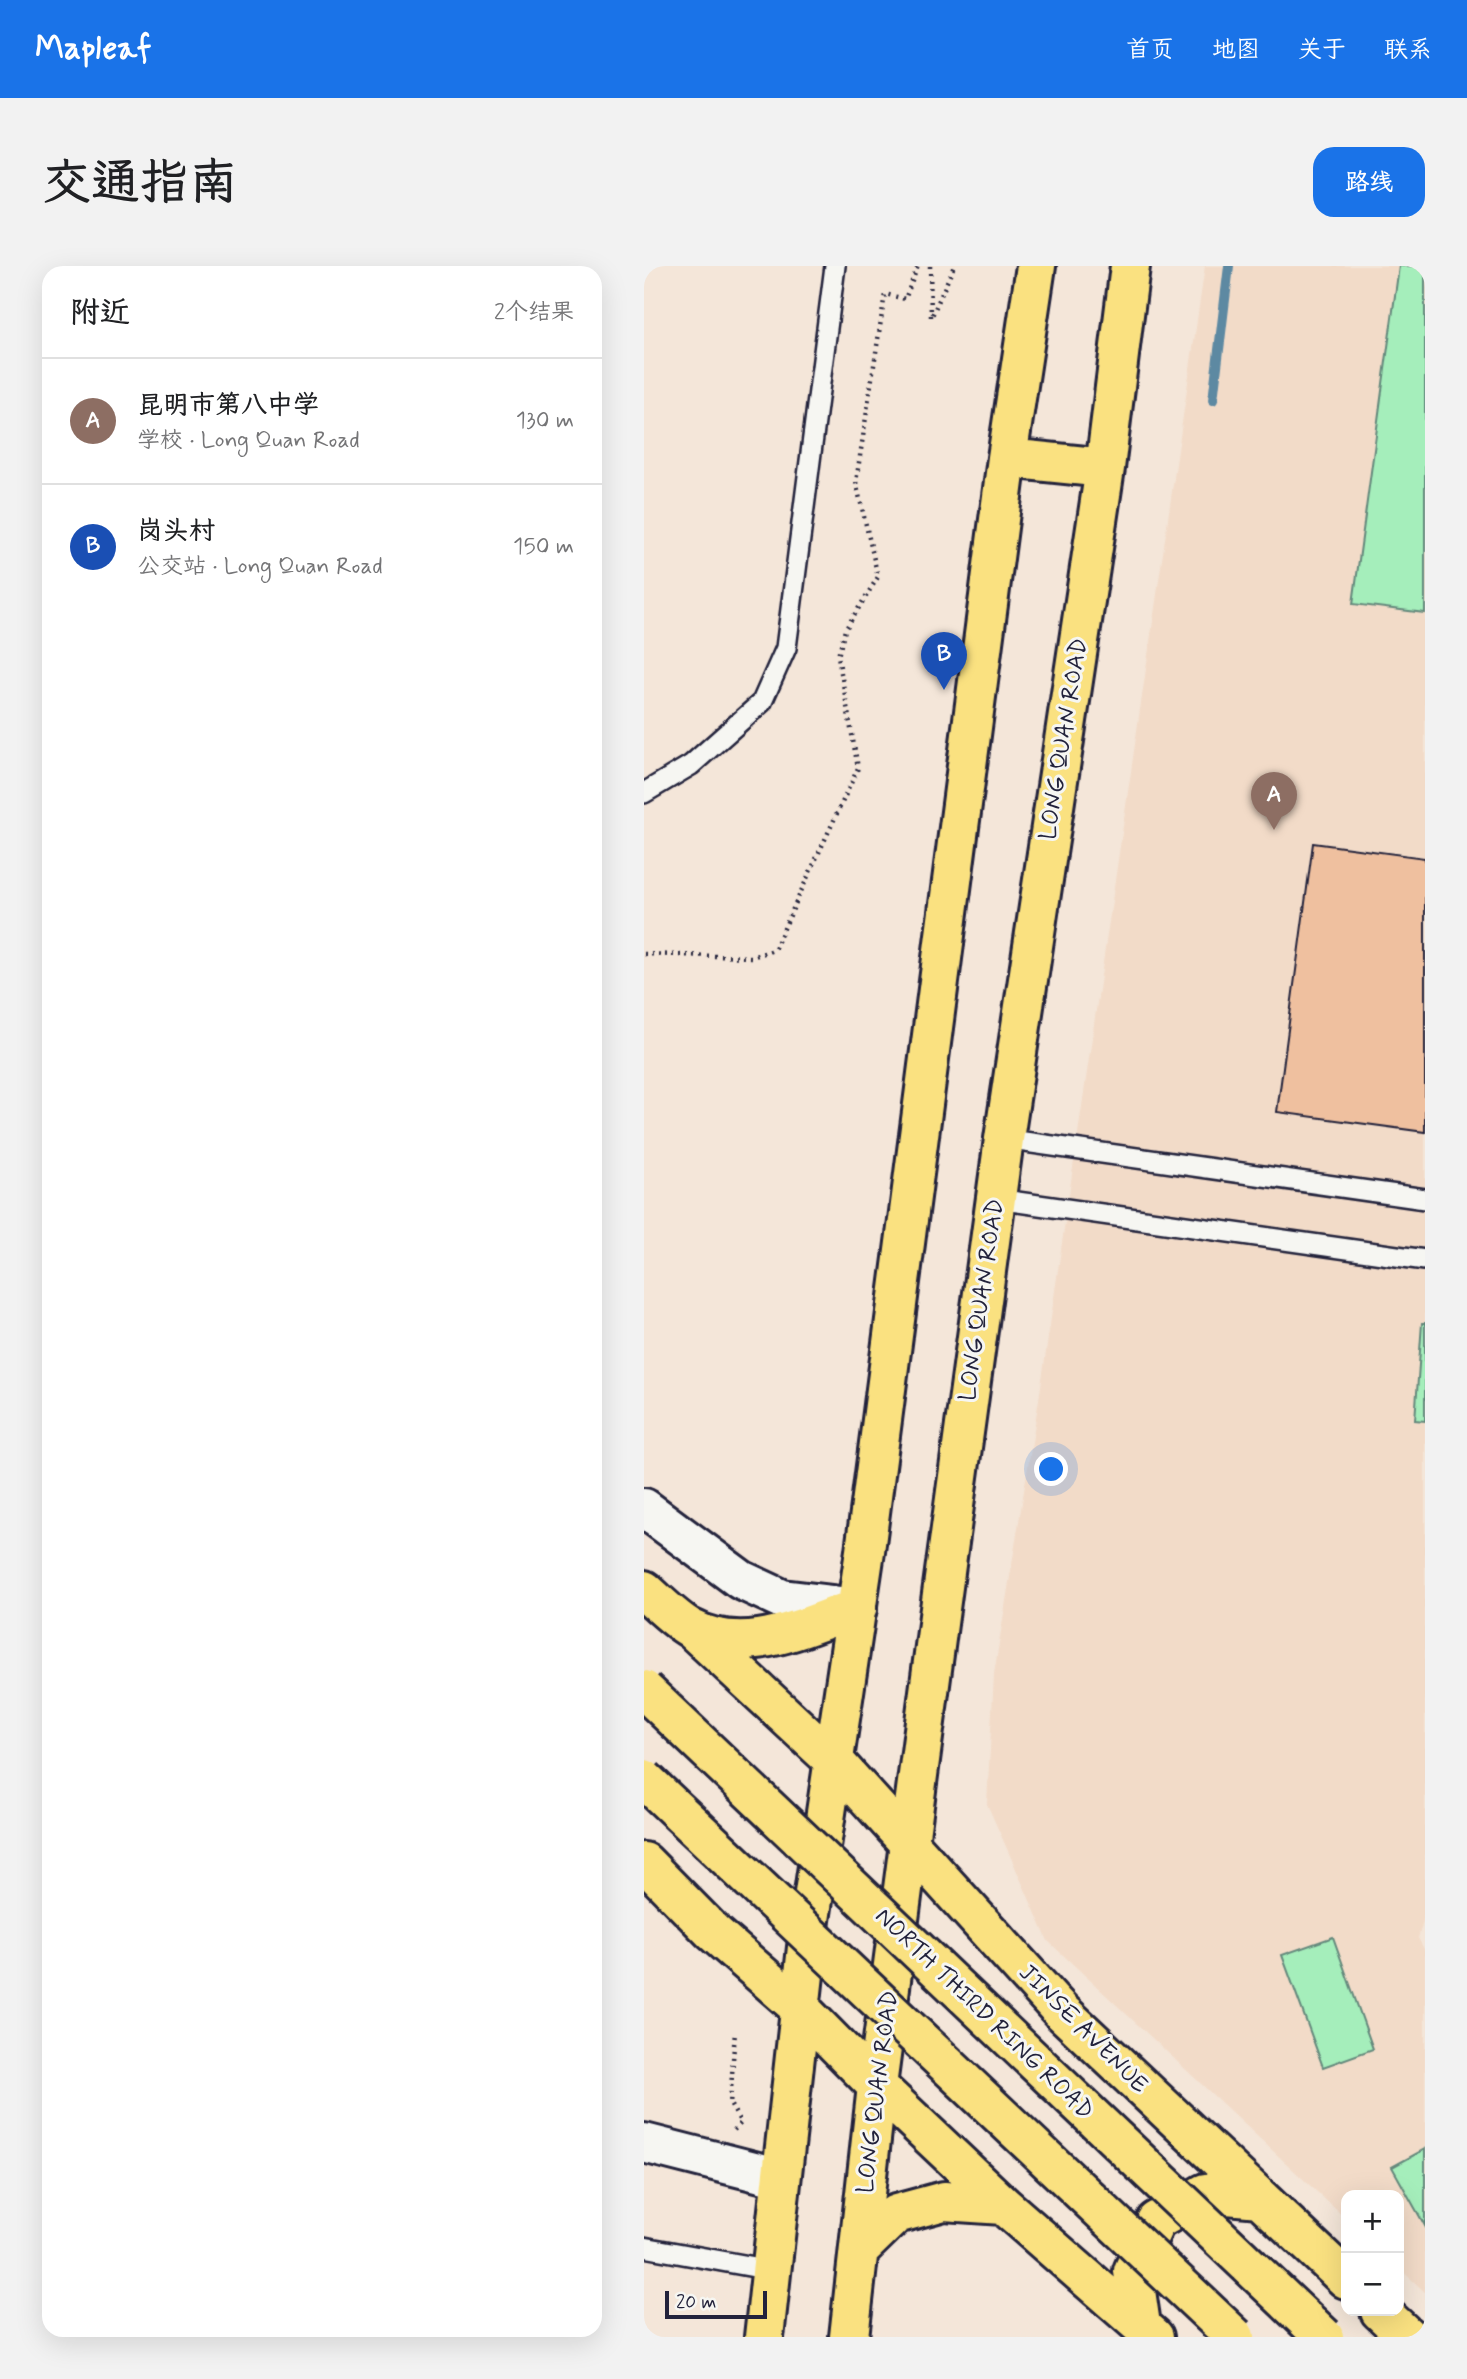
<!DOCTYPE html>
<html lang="zh">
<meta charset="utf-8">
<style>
body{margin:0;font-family:Mynerve,"LXGW WenKai TC",sans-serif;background:#f2f2f2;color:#202124}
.controls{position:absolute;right:21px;bottom:21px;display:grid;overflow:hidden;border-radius:14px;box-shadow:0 7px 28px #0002}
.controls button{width:63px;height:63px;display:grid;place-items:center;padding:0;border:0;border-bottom:2px solid #e0e0e0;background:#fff;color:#202124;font:35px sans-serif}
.scale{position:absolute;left:21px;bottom:18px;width:102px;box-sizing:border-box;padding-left:7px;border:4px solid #22223b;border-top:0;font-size:19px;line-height:24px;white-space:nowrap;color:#22223b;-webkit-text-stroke:5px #f6f6f2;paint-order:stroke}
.you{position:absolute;left:408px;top:1204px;width:24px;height:24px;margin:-18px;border:5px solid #fff;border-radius:50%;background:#1a73e8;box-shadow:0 0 0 10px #1a73e833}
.badge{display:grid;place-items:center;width:46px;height:46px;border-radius:50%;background:#1a73e8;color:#fff;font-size:23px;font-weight:700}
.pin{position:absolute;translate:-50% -58px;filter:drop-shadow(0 2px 4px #0008)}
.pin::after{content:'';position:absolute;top:37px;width:24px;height:21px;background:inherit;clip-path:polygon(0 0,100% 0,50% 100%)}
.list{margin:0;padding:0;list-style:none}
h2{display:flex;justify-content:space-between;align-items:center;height:91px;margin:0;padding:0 28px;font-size:30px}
h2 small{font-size:23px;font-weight:400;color:#757577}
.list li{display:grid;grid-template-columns:46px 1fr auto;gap:21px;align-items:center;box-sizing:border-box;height:126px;padding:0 28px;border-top:2px solid #e0e0e0}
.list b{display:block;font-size:26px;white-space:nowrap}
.list p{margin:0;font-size:23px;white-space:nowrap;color:#757577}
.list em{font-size:23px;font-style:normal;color:#757577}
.map{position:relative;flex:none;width:781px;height:2071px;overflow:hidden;border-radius:21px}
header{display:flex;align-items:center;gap:42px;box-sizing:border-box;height:98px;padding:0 35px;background:#1a73e8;color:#fff}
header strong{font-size:33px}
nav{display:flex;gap:38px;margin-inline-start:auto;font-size:24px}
.intro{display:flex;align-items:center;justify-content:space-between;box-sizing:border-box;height:168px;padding:0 42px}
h1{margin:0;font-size:49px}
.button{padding:18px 32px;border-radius:21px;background:#1a73e8;color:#fff;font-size:24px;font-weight:700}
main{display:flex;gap:42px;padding:0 42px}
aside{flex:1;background:#fff;border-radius:21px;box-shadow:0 7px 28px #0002}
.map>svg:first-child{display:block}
</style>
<header>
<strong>Mapleaf</strong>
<nav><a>首页</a><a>地图</a><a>关于</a><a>联系</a></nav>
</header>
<div class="intro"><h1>交通指南</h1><a class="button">路线</a></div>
<main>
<aside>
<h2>附近<small>2个结果</small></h2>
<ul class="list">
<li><span class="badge" style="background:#8d6e63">A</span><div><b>昆明市第八中学</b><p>学校 · Long Quan Road</p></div><em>130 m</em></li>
<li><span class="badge" style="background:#1a4fb4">B</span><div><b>岗头村</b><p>公交站 · Long Quan Road</p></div><em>150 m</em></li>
</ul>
</aside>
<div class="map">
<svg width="781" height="2071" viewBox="0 0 781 2071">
<rect width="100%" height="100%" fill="#f4e6d9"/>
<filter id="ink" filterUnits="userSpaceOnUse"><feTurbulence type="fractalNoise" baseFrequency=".0143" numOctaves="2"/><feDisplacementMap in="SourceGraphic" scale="14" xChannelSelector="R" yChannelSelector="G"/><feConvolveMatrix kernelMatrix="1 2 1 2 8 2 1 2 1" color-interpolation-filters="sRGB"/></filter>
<g filter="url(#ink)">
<path fill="#f2dbc8" d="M561,0H781V1648L774,1672L781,1685V2026L755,2002V1929H702V1953L404,1675L343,1538L350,1408L396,1127Z"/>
<path fill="#a5eebb" stroke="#64887b" stroke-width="2" d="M755,0H781V347L709,338Z
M778,1057H781V1155L771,1154Z
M689,1671L729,1783L679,1801L638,1689Z
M781,1883V1960L748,1901Z"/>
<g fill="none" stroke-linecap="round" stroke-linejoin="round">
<path stroke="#5d89a2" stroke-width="10" d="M569,134L585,0"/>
</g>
<path fill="#efc09f" stroke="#22223b" stroke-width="2" d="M669,577L781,592V866L633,846Z"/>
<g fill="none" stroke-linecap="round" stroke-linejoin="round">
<defs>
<path id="service" d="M0,527L47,499L118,436L142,382L191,0
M360,873L781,933
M352,933L781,994
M0,1981L127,2004"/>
<path id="minor" d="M0,1242L97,1314L138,1333L213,1342
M0,1877L137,1912"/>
<path id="primary" d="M363,192L461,202
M192,1497L417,1745L702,2013
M158,1744L233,1820L359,1939L510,2071
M217,1982L252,1948L300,1935L359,1939
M736,2045L764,2071
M497,2059L489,2005L512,1955L561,1927L616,1932
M120,2071L166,1654L221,1285L363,192L392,0
M205,2071L233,1820L295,1350L360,873L461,202L486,0"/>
<path id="trunk" d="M0,1324C14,1336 30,1353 46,1362C102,1392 159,1360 213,1342
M50,1365L192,1497
M0,1596L69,1666L158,1744"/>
</defs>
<use href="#service" stroke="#22223b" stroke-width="24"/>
<use href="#minor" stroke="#22223b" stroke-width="44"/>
<use href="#primary" stroke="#22223b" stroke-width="44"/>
<use href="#trunk" stroke="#22223b" stroke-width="44"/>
<path stroke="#22223b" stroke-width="4.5" stroke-dasharray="2 5" stroke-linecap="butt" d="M286,0L287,52L310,0
M0,688L107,691L130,684L214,502L194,390L201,364L234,311L212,216L241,28L261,33L274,0
M90,1864L97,1857L86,1838L91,1765"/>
<use href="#service" stroke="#f6f6f2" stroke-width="19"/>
<use href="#minor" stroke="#f6f6f2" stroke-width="38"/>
<use href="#primary" stroke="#fae180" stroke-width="38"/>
<use href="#trunk" stroke="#fae180" stroke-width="38"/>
<defs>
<path id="trunk-bridge" d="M0,1424L680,2071
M0,1513L591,2071"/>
</defs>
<use href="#trunk-bridge" stroke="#22223b" stroke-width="44" stroke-linecap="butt"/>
<use href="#trunk-bridge" stroke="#fae180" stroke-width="38"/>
</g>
</g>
<g text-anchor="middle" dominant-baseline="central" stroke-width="6" stroke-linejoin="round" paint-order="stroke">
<g font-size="24" fill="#22223b" stroke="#f6f6f2">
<text transform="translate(420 473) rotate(-81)">LONG QUAN ROAD</text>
<text transform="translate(338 1034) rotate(-82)">LONG QUAN ROAD</text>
<text transform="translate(340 1748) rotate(44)">NORTH THIRD RING ROAD</text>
<text transform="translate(439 1763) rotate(45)">JINSE AVENUE</text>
<text transform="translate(234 1826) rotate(-83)">LONG QUAN ROAD</text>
</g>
</g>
</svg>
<div class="controls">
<button>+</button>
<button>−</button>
</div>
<div class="scale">20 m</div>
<div class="you"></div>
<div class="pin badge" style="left:630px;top:564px;background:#8d6e63">A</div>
<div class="pin badge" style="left:300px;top:424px;background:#1a4fb4">B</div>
</div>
</main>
